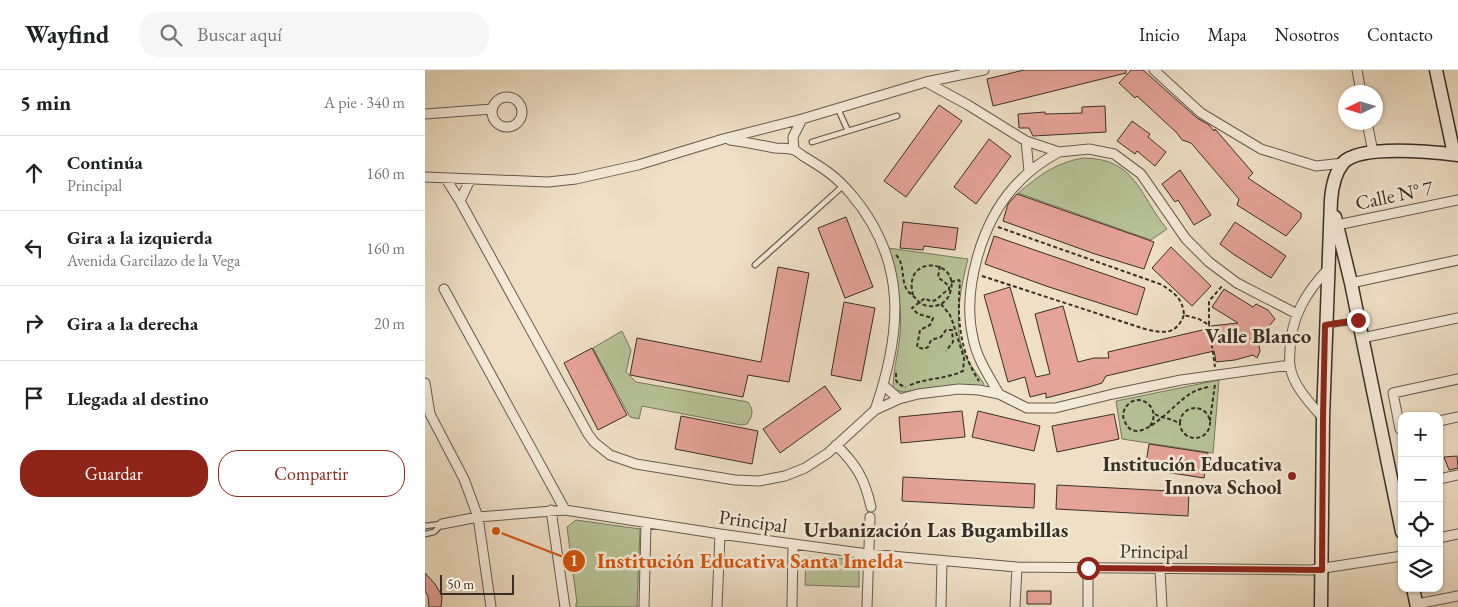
<!DOCTYPE html>
<html lang="es">
<meta charset="utf-8">
<style>
body{margin:0;font-family:"EB Garamond",serif;background:#f6f6f6;color:#202124}
.controls{position:absolute;right:15px;bottom:15px;display:grid;overflow:hidden;border-radius:10px;box-shadow:0 1px 4px #0004}
.controls button{width:45px;height:45px;display:grid;place-items:center;padding:0;border:0;border-bottom:1px solid #e0e0e0;background:#fff;color:#202124;font:25px sans-serif}
.compass{position:absolute;left:913px;top:15px;width:45px;height:45px;border-radius:50%;background:#fff;box-shadow:0 1px 4px #0004;rotate:266deg}
.scale{position:absolute;left:15px;bottom:12px;width:74px;box-sizing:border-box;padding-left:5px;border:2px solid #372f25;border-top:0;font-size:14px;line-height:18px;white-space:nowrap;color:#372f25;-webkit-text-stroke:4px #f4ead9;paint-order:stroke}
.stop{position:absolute;width:15px;height:15px;margin:-11px;border:4px solid #8f2418;border-radius:50%;background:#fff}
.stop.end{background:#8f2418;border-color:#fff;box-shadow:0 1px 5px #0008}
.list{margin:0;padding:0;list-style:none}
h2{display:flex;justify-content:space-between;align-items:center;height:65px;margin:0;padding:0 20px;font-size:21px}
h2 small{font-size:16px;font-weight:400;color:#757577}
.list li{display:grid;grid-template-columns:32px 1fr auto;gap:15px;align-items:center;box-sizing:border-box;height:75px;padding:0 20px;border-top:1px solid #e0e0e0}
.list b{display:block;font-size:19px;white-space:nowrap}
.list p{margin:0;font-size:16px;white-space:nowrap;color:#757577}
.list em{font-size:16px;font-style:normal;color:#757577}
.actions{display:flex;gap:10px;padding:15px 20px}
.actions a{flex:1;padding:11px 0;border:1px solid #8f2418;border-radius:20px;text-align:center;font-size:18px;color:#8f2418}
.actions .main{background:#8f2418;color:#fff}
.icon{flex:none;width:28px;height:28px;fill:none;stroke:currentColor;stroke-width:2;stroke-linecap:round;stroke-linejoin:round}
.map{position:relative;flex:none;width:1033px;height:537px;overflow:hidden}
header{display:flex;align-items:center;gap:30px;box-sizing:border-box;height:70px;padding:0 25px;background:#fff;border-bottom:1px solid #e0e0e0}
header strong{font-size:24px}
nav{display:flex;gap:28px;margin-inline-start:auto;font-size:18px}
.search{width:350px;height:45px;background:#f6f6f6;display:flex;align-items:center;gap:12px;box-sizing:border-box;padding:0 18px;border-radius:20px;color:#757577;font-size:19px}
main{display:flex}
aside{flex:1;background:#fff}
.map>svg:first-child{display:block}
</style>
<header>
<strong>Wayfind</strong>
<div class="search"><svg class="icon" aria-label="search" viewBox="0 0 24 24"><circle cx="10" cy="10" r="6"/><path d="M15 15l6 6"/></svg>Buscar aquí</div>
<nav><a>Inicio</a><a>Mapa</a><a>Nosotros</a><a>Contacto</a></nav>
</header>
<main>
<aside>
<h2>5 min<small>A pie · 340 m</small></h2>
<ul class="list">
<li><svg class="icon" aria-label="ahead" viewBox="0 0 24 24"><path d="M12 20V5M6 11l6-6 6 6"/></svg><div><b>Continúa</b><p>Principal</p></div><em>160 m</em></li>
<li><svg class="icon" aria-label="left" viewBox="0 0 24 24"><path d="M17 20v-9H6M10 6l-5 5 5 5"/></svg><div><b>Gira a la izquierda</b><p>Avenida Garcilazo de la Vega</p></div><em>160 m</em></li>
<li><svg class="icon" aria-label="right" viewBox="0 0 24 24"><path d="M7 20v-9h11M14 6l5 5-5 5"/></svg><div><b>Gira a la derecha</b></div><em>20 m</em></li>
<li><svg class="icon" aria-label="arrive" viewBox="0 0 24 24"><path d="M6 21V4h12l-3 4 3 4H6"/></svg><div><b>Llegada al destino</b></div></li>
</ul>
<div class="actions"><a class="main">Guardar</a><a>Compartir</a></div>
</aside>
<div class="map">
<svg width="1033" height="537" viewBox="0 0 1033 537">
<rect width="100%" height="100%" fill="#eedfc5"/>
<filter id="stains"><feTurbulence type="fractalNoise" baseFrequency=".004" numOctaves="4"/><feColorMatrix values="0 0 0 0 .2 0 0 0 0 .09 0 0 0 0 .02 0 0 0 .5 -.17"/></filter>
<radialGradient id="worn" r=".72"><stop offset=".6" stop-color="#630" stop-opacity="0"/><stop offset="1" stop-color="#630" stop-opacity=".3"/></radialGradient>
<path fill="#b6c296" stroke="#76785e" d="M658,88C711,88 714,125 742,159L726,170L593,123C615,105 630,93 658,88Z
M463,178L543,189C536,215 527,261 540,285C545,295 553,305 559,314L557,320L512,317L478,322L468,319C468,301 473,284 475,265C478,235 471,207 463,178Z
M197,261L206,280L201,302L211,312L323,332C329,341 328,345 322,354L316,355L217,336L214,349L205,347L168,278Z
M794,310L788,383L697,369L691,331Z
M151,450L215,459L212,537H151V533H152L142,457Z
M381,488L434,489V517L380,515Z"/>
<path fill="#e6a397" stroke="#372f25" d="M599,0H701V3L568,36L562,9Z
M706,0H718L772,48L784,55L789,61L790,59L828,103L823,108L876,143V148L861,166L812,135L814,129L766,73L757,70L752,63L712,26L710,28L694,13Z
M514,35L537,51L481,127L459,111Z
M680,36L681,62L608,66L604,58H594L593,44L620,42V44L657,43V37Z
M707,51L725,64L723,67L741,82L730,96L712,81L710,84L692,71Z
M564,69L586,86L551,134L529,117Z
M755,100L786,145L769,155L753,130L750,132L737,114Z
M592,124L729,172L719,199L670,184L578,151L583,134Z
M421,147L448,217L420,228L393,158Z
M478,152L533,158L530,180L499,176L498,180L475,178Z
M810,152L861,186L846,208L808,184L795,174Z
M569,166L720,218L712,245L624,217L560,194Z
M746,177L786,216L767,236L727,198Z
M353,197L384,203L364,312L323,305L318,327L205,305L212,268L336,292Z
M585,217L611,307L625,304L610,244L638,236L653,292L669,288H684L683,282L786,258V256L813,253L787,237L799,219L828,237L831,234L843,240L850,249L839,262V270L834,276L835,281L832,288L828,285L810,290L791,292L789,281L681,306L677,313L664,317L621,328V323L605,327L600,307L583,312L559,225Z
M419,232L450,238L436,311L406,305Z
M167,278L202,345L173,360L139,293Z
M400,316L416,339L355,383L338,359Z
M537,341L540,367L476,373L474,347Z
M553,341L615,356L609,381L547,367Z
M689,344L694,369L632,382L627,356Z
M256,346L333,361L327,394L250,379Z
M724,374L783,383L779,408L720,399Z
M1032,386L1033,398L1024,400L1019,387Z
M478,407L610,414L609,438L477,431Z
M632,415L764,422L763,446L631,439Z
M0,503L10,514L17,526L16,537H4L3,526L0,521Z
M602,521H626V534H602Z"/>
<g fill="none" stroke-linecap="round" stroke-linejoin="round">
<defs>
<path id="lane" d="M413,39L423,61L472,46
M387,72L423,61
M330,195L419,115
M902,255L931,251
M0,456L16,454
M0,464L9,462L17,454"/>
<path id="street" d="M729,0L776,43L836,79L891,96L919,93
M932,0L936,22
M501,12L543,35L601,71L634,82L664,79L689,84L716,104L761,169L784,192L812,213L872,244
M67 42a15 15 0 1 1 30 0a15 15 0 1 1-30 0Z
M0,44L67,39
M942,52L948,82
M305,70C320,72 335,75 350,78C356,78 363,78 369,80C372,81 375,84 378,86C398,98 411,106 426,124C483,191 477,262 450,340
M601,71L604,101
M369,80L368,67L377,49
M0,107L123,112L151,109L213,95L298,69L377,49L501,12L559,0
M21,109L35,131L163,364L169,372L185,385L211,394L310,410L334,411L360,406L380,398L403,383L450,340L474,329L493,324L534,319L554,320L574,324L602,338H630L688,324L756,310L865,295
M35,131L45,110
M912,155L1033,130
M926,213L1033,190
M19,219L140,440
M937,268L1033,248
M0,313L5,344L39,409L53,447L66,537
M458,315L474,329
M574,324C564,306 552,289 548,268C537,220 556,154 589,117C602,102 617,91 634,82
M898,348C885,333 868,316 865,296C864,291 865,285 865,280C866,247 881,222 904,198
M1014,351L1033,347
M977,358L975,359L968,323L1033,309
M411,375C432,395 440,410 446,437
M1014,409L1033,405
M126,440L140,537
M17,454L53,447L140,440L295,464L443,484L592,497L886,500L977,486
M1014,468L1033,464
M735,499L737,537
M992,534L1033,526
M219,537L221,453
M292,537L295,464
M367,537L368,475
M442,537L445,447
M516,537L517,491
M590,537L592,497
M663,537V498"/>
<path id="secondary" d="M1011,0L1029,84
M910,147L926,213L977,462
M988,518L992,537
M896,537L898,348L906,130C907,117 910,103 918,93C935,74 1008,82 1033,85"/>
</defs>
<use href="#lane" stroke="#655b4d" stroke-width="7"/>
<use href="#street" stroke="#655b4d" stroke-width="11"/>
<use href="#secondary" stroke="#372f25" stroke-width="15"/>
<path stroke="#372f25" stroke-width="2" stroke-dasharray="4 2.5" stroke-linecap="butt" d="M573,157L735,214C749,222 758,229 759,245L774,249L784,255V231L798,215
M471,185C481,195 475,212 483,221C485,224 489,226 491,229C495,234 502,237 508,236C516,236 523,230 525,223C537,189 477,183 488,225
M515,196L513,207L524,216V220C514,223 512,237 500,228L487,238L493,244L508,248L505,255L495,260L492,277L499,279L503,277L506,270L516,267L521,260H527L528,272L521,281
M557,206L720,259C738,263 751,266 759,245
M526,212L534,210L535,212C532,246 534,281 554,311
M784,255L790,297
M471,303V310L473,314L481,317
M485,315C502,308 521,309 538,301L539,288L528,253L525,245L516,234
M755 353a15 15 0 1 1 30 0a15 15 0 1 1-30 0Z
M730,344C738,349 747,348 755,354
M785,351L790,314
M725,356C738,337 712,320 701,337C698,341 697,347 700,352C712,380 749,334 762,326C768,321 775,319 783,317"/>
<use href="#lane" stroke="#f4ead9" stroke-width="4.5"/>
<use href="#street" stroke="#f4ead9" stroke-width="9"/>
<use href="#secondary" stroke="#f4ead9" stroke-width="12"/>
</g>
<g fill="none" stroke-linecap="round" stroke-linejoin="round">
<path stroke="#8f2418" stroke-width="6" d="M663,498L897,500L898,348L900,255L933,250"/>
</g>
<circle fill="#8f2418" stroke="#f4ead9" stroke-width="2" cx="867" cy="406" r="5"/>
<g text-anchor="middle" dominant-baseline="central" stroke-width="5" stroke-linejoin="round" paint-order="stroke">
<g font-size="20" fill="#372f25" stroke="#f4ead9">
<text transform="translate(969 125) rotate(-12)">Calle N° 7</text>
<text transform="translate(328 451) rotate(8)">Principal</text>
<text transform="translate(729 481) rotate(1)">Principal</text>
</g>
<g font-size="20" font-weight="bold" fill="#372f25" stroke="#f4ead9" text-anchor="end">
<text x="857" y="394">Institución Educativa<tspan x="857" dy="23">Innova School</tspan></text>
</g>
<g font-size="21" font-weight="bold" fill="#372f25" stroke="#f4ead9">
<text x="833" y="265">Valle Blanco</text>
<text x="511" y="459">Urbanización Las Bugambillas</text>
</g>
</g>
<path fill="none" stroke="#d6550e" stroke-width="2" d="M71 461L149 491"/>
<g fill="#d6550e" stroke="#f4ead9" stroke-width="2">
<circle cx="71" cy="461" r="5"/>
<circle cx="149" cy="491" r="12"/>
</g>
<g font-size="15" text-anchor="middle" font-weight="bold" fill="#fff">
<text x="149" y="496">1</text>
</g>
<g font-size="21" text-anchor="middle" font-weight="bold" fill="#d6550e" stroke="#f4ead9" stroke-width="5" stroke-linejoin="round" paint-order="stroke">
<text x="325" y="498">Institución Educativa Santa Imelda</text>
</g>
<rect width="100%" height="100%" filter="url(#stains)"/>
<rect width="100%" height="100%" fill="url(#worn)"/>
</svg>
<div class="controls">
<button>+</button>
<button>−</button>
<button><svg class="icon" aria-label="locate" viewBox="0 0 24 24"><circle cx="12" cy="12" r="6"/><path d="M12 2v4M12 18v4M2 12h4M18 12h4"/></svg></button>
<button><svg class="icon" aria-label="layers" viewBox="0 0 24 24"><path d="M12 4l9 5-9 5-9-5zM3 14l9 5 9-5"/></svg></button>
</div>
<svg class="compass" viewBox="-18 -18 36 36"><path d="M0-13l5 13h-10z" fill="#e53935"/><path d="M0 13l5-13h-10z" fill="#757577"/></svg>
<div class="scale">50 m</div>
<div class="stop" style="left:663px;top:498px"></div>
<div class="stop end" style="left:933px;top:250px"></div>
</div>
</main>
